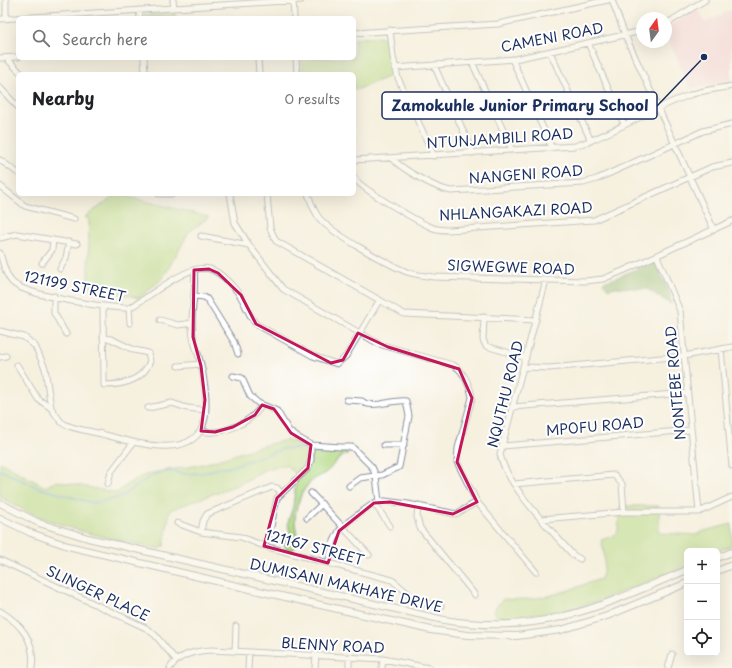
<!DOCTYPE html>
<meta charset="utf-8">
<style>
body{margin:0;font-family:"Playpen Sans",sans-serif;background:#f6f6f6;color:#202124}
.controls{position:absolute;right:12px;bottom:12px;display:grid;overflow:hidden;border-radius:6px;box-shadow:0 4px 16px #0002}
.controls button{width:36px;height:36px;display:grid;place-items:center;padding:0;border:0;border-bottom:1px solid #e0e0e0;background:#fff;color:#202124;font:20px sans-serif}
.compass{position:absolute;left:636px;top:12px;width:36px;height:36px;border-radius:50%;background:#fff;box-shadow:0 4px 16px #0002;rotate:14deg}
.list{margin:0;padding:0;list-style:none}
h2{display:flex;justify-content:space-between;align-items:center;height:52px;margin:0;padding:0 16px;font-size:17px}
h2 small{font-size:13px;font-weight:400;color:#757577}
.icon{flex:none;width:22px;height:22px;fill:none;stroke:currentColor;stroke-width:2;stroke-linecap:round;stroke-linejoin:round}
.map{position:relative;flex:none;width:732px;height:668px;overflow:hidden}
.search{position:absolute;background:#fff;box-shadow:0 4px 16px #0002;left:16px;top:16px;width:340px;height:44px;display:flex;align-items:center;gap:10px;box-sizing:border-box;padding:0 14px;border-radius:6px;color:#757577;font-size:15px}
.panel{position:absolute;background:#fff;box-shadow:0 4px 16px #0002;left:16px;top:72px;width:340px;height:124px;border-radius:6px}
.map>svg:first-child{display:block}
</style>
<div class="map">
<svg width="732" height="668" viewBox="0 0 732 668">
<rect width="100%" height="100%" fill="#fff"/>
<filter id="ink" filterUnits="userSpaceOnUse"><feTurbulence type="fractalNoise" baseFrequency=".025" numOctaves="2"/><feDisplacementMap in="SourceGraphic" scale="8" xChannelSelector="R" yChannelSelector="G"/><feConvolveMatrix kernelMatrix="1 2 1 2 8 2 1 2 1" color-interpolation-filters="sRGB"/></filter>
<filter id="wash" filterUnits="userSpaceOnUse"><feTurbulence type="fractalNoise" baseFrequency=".012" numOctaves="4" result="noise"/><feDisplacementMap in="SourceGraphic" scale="16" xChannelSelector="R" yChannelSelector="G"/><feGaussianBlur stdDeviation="0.9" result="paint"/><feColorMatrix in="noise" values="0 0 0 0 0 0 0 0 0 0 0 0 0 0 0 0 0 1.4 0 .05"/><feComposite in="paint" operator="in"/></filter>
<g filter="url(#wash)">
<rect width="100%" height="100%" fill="#f6f0df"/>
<path fill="#f5cfdb" d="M698,9L705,23L732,9V80L691,89L666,34V28Z"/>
<path fill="#b2d983" stroke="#668470" d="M175,14L176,18H145V15Z
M379,36L387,39L392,75L359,89H354V74H303L302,58H354V39Z
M117,194L209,217L189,232L163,278L139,298L88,286L89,220L85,217Z
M287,440L324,450L345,451L348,452L346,455C336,458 333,467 325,473C321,476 316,477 312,481C301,489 294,510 295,523C296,534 300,541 293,550L287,549L284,545L285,540L290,534L288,522L293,507L297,475L286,465L266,469L242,483L170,510L164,546L158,549C100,536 52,528 0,497V462L45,487L57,481L117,493C145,465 175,473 210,462C236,455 260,445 287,440Z
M629,506H659V533L696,535L704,531L732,524V545L717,552L687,551V566L599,601L563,611L505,617L497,616L494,612L495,608L503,599C521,600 538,599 556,594C572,590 586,583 601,579C606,566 605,553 601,540L613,536L618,531L620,507Z"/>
<path fill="#8db971" stroke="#547468" d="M655,261L670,294L671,304L647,289L616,287L608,289L603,282L616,278Z"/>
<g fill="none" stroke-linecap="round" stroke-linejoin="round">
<path stroke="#65a0d5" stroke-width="1.5" d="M314,451L320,455
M0,470L39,488L93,503L121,497L153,475L171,471L184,474L204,473L219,468H227L282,449L308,448"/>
</g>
</g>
<g filter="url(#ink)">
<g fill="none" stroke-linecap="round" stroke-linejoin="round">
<defs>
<path id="minor" d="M6,0V18
M173,0L174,8
M293,0L294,18
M612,0L625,35L714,230
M139,10L140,18
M0,19L301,0
M666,24L705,0
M390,30L393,57L398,78L434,156
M354,33L498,24L608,0
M588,43L624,124
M550,52L591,141
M0,58L18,57
M6,58L22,74
M144,58L145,74
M258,58L259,74
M296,58L297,74
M512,59L552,148
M472,62L512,150
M434,65L473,153
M395,68L515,59L642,31
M0,88L18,107
M391,158C404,170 434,188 451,191L583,183L597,179L703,131L732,124
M0,160L18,173
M354,160L575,146C615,134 650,108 690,95C703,90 718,89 732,86
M354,177C357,187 419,222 431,227C437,230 443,230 449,230L594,220L712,167L732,163
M0,186L25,206L74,219
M159,194H173
M230,194L235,223L249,245L283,289L379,344L453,365C463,369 471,388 472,398L458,448L457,462L477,502L536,572
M267,194L270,228L276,241L404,314L536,320
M308,194C311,203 314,212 320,219C333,234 387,264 407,272C416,275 425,276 434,277L585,281L603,279L625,270L732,221
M201,236L249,245
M0,238L17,234L77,244
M0,253C3,262 5,275 12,282C25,296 108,308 129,308L130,323
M657,256L680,311L699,512
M42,263L52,250L53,240
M60,269L66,258L69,242
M546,280L500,454C506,485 551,530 573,555L580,559
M54,296V313L66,334
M195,296L204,297L207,299L234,342L238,354
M103,307C103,333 104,359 104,385C123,385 143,381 150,361L148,353L134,350L111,339L103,338
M129,308C150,298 189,260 213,270C222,274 230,283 236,290C245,300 247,314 256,324L313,356L337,364L346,356L379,301
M484,317L483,340L486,346L526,358
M160,320L178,325L192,323
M0,331L24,337L35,346L45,368L51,408L61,422L66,425C78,430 90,431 102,434C131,442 197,464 205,418C208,400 204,375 199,357C197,350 194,344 193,337C189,315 197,293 194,270
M721,349L732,466
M0,357L6,356
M17,365L38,399L51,408
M178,366L201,364
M524,367L549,368L684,356L732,347
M233,376L242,378L250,396L258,403L277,411L289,431L297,437L311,445L341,447
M347,400L362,401C371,410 393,399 406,401L409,416L399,467L382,475L360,478L349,486
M512,407L687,393
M148,408L172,403L187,408L205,410
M201,431C222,436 251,423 262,405
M384,445H404
M502,446L691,430
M339,447H352L372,467L376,476L379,502
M108,484L111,472L133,443
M514,484L614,475L622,484L624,512
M311,493L369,555
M374,503L390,526
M418,505L417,517L420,528L475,595
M307,518L322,504
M542,519L624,512H699L732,497
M177,523L201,532L241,537L264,546L392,580L416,600L424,603L441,606
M201,532L203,521L207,514L272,487L277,488L281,493
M264,546L270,531L277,498L308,468L311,460V445
M0,560L146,628L155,635L176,660
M328,563L334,541L339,531L349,521L374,503L385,501L408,504L456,514L477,502
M0,611C21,624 36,641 32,668
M235,651L236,626
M170,668C179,654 196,651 211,650L383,659L429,668
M248,668L249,652
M315,668L316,655
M349,668V657
M382,668L383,659
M668,668L672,654"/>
<path id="major" d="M0,503L39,523L88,538L444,620C542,636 599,607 687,570
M0,518L31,533L68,546L250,589L431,630L467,635L517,636L561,630L607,616L687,583
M717,558L732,552
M717,571L732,565"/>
</defs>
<use href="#minor" stroke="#88909e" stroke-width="7"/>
<use href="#major" stroke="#88909e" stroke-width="8"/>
<use href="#minor" stroke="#fff" stroke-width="5"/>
<use href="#major" stroke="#fff" stroke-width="6"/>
</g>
</g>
<path d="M0 0H732V668H0ZM209,269L218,273L241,295L256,324L331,363L343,360L358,333L388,347L459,369L472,398L457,462L477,502L453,514L390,502L374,503L339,531L328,563L264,546L277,498L308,468L311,445L291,433L274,409L262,405L255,415L233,427L215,432L201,431L205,400L201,366L193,337L194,270Z" fill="#f6f0df" fill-opacity=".55" fill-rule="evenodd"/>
<path fill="none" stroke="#c2185b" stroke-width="3" stroke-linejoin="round" d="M209,269L218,273L241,295L256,324L331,363L343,360L358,333L388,347L459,369L472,398L457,462L477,502L453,514L390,502L374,503L339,531L328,563L264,546L277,498L308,468L311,445L291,433L274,409L262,405L255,415L233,427L215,432L201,431L205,400L201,366L193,337L194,270Z"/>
<g text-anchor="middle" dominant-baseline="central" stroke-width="4" stroke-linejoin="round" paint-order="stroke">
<g font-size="14" fill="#1b2f5e" stroke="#fff">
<text transform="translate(552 37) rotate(-11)">CAMENI ROAD</text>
<text transform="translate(500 138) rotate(-4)">NTUNJAMBILI ROAD</text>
<text transform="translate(526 174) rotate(-4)">NANGENI ROAD</text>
<text transform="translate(516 211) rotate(-3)">NHLANGAKAZI ROAD</text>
<text transform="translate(511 267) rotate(2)">SIGWEGWE ROAD</text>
<text transform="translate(75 286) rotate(12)">121199 STREET</text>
<text transform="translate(675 383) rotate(-95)">NONTEBE ROAD</text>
<text transform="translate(505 394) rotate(-76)">NQUTHU ROAD</text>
<text transform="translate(595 426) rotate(-5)">MPOFU ROAD</text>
<text transform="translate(315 547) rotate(15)">121167 STREET</text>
<text transform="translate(346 585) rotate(13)">DUMISANI MAKHAYE DRIVE</text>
<text transform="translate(98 593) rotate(25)">SLINGER PLACE</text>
<text transform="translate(333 645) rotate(3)">BLENNY ROAD</text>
</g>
</g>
<path fill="none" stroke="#1b2f5e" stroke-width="1.5" d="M704 57L657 106"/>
<circle fill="#1b2f5e" stroke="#fff" stroke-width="1.5" cx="704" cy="57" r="4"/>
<rect fill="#fff" stroke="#1b2f5e" stroke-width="1.5" x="382" y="92" width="275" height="27" rx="4"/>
<g font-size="15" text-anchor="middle" font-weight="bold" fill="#1b2f5e">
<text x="520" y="111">Zamokuhle Junior Primary School</text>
</g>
</svg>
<div class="controls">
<button>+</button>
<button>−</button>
<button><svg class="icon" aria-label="locate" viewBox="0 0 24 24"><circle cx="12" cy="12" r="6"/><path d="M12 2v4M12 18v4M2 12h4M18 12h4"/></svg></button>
</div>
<svg class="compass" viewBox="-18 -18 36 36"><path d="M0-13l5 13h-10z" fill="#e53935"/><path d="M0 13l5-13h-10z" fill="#757577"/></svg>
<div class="search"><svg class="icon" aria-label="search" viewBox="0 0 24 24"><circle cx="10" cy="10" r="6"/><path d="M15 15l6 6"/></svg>Search here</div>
<section class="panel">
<h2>Nearby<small>0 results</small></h2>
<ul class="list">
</ul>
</section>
</div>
